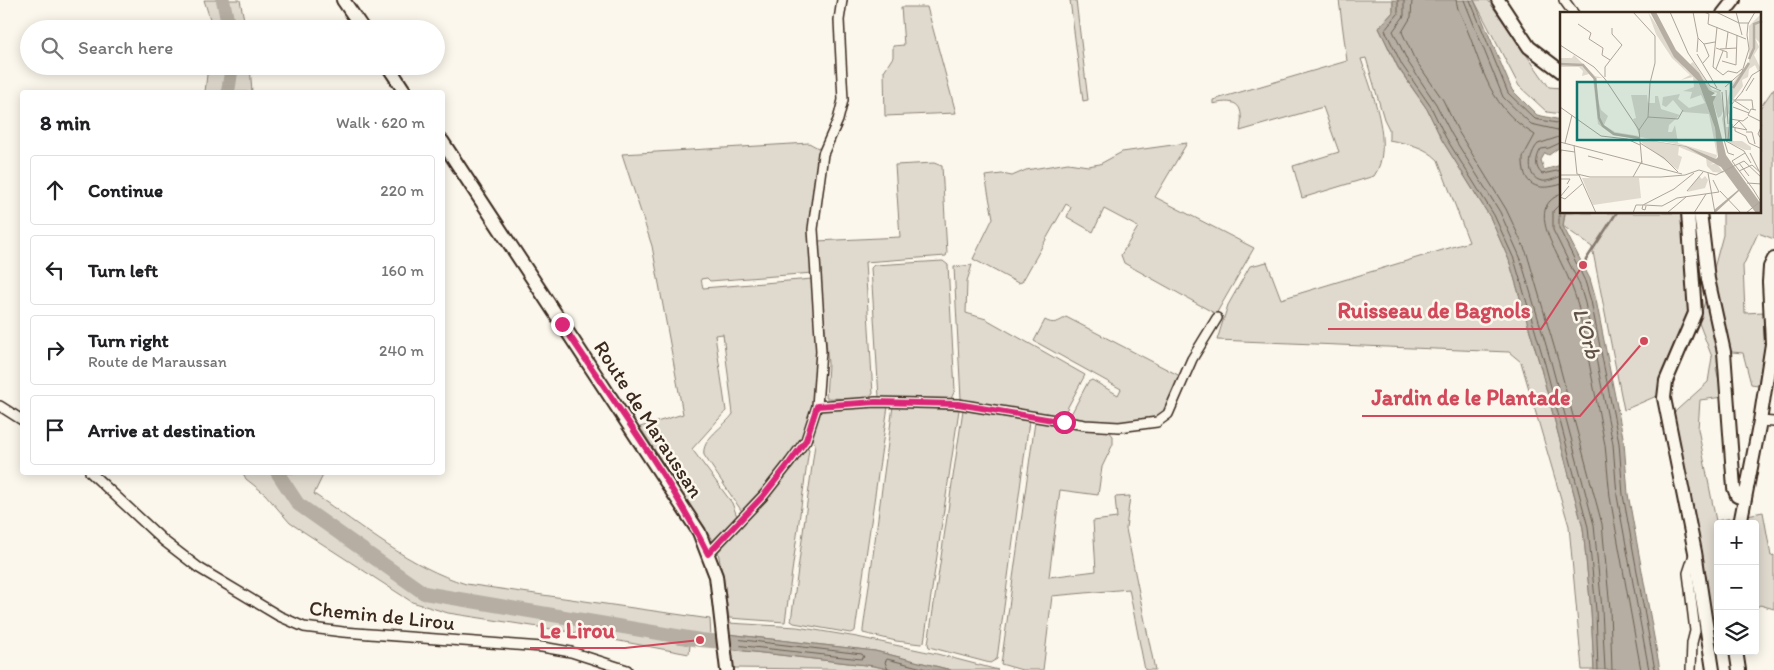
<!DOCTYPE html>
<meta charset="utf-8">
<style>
body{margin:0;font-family:Itim,sans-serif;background:#f2f2f2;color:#202124}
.controls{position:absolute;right:15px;bottom:15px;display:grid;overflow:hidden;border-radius:5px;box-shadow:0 2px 12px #0003}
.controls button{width:45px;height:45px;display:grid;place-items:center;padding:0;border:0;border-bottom:1px solid #e0e0e0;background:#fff;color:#202124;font:25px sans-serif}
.stop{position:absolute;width:15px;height:15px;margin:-11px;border:4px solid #db2777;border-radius:50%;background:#fff}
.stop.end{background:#db2777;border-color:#fff;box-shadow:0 1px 5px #0008}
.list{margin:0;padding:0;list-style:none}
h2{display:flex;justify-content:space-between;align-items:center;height:65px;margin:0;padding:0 20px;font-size:21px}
h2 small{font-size:16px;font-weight:400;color:#757577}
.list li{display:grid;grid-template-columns:32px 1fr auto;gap:15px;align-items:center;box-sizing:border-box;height:70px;margin:0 10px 10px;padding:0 10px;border:1px solid #e0e0e0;border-radius:5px}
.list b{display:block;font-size:19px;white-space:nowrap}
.list p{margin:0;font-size:16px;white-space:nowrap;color:#757577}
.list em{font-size:16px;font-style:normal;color:#757577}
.icon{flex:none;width:28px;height:28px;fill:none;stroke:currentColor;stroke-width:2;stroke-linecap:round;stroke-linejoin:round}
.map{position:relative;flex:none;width:1774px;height:670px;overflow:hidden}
.search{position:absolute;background:#fff;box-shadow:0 2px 12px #0003;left:20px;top:20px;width:425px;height:55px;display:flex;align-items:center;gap:12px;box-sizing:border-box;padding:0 18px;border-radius:28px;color:#757577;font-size:19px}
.panel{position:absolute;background:#fff;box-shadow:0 2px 12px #0003;left:20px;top:90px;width:425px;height:385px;border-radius:5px}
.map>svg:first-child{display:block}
</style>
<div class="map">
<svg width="1774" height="670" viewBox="0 0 1774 670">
<rect width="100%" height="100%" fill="#fbf7ec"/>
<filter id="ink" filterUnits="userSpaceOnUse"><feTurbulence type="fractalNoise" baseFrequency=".02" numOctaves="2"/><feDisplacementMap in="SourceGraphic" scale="10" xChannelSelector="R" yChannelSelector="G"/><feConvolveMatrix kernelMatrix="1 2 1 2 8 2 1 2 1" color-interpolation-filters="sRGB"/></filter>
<g filter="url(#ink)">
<path fill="#dfd9ce" stroke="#8d8276" d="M204,0H240L246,29H211V22Z
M1070,0H1076L1088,100L1083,101Z
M1339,0H1393V12L1379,28L1398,68L1427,109L1442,140L1490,217L1509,260L1540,365L1583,528L1591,610L1594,670H1582L1569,526L1521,362L1509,352L1217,340L1228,305L1250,266L1267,262L1281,299L1469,242L1438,160C1424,146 1409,144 1389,140V129L1384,119L1366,58L1361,59C1371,89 1395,147 1374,176L1302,198L1293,166L1339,152L1323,107L1240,131C1244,106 1239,98 1213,104V100L1347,61Z
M1474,0H1488L1549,87L1561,88V114L1547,112L1519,86Z
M901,7H927L956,113L885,116L884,71L893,57V46L904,45Z
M208,66H250L252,92H205Z
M1774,88V239L1758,233L1743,266L1745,313L1763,312L1765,347L1758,385L1751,384L1743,353L1732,352L1716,368L1723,397L1700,400L1698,429L1716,521L1763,512L1771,556L1774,555V609L1760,605L1757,607L1755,612V524H1718V618H1703L1668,418L1708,382L1712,357L1699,323L1723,235V213L1760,212V108Z
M809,143L820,149C811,190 809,230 813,273L710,281L707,278L701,279L703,288L812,279C819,329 825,392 802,438C788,466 764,491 743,513L704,455C701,439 725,426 733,414L723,334L715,335L726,411L692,449L732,503L738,519L714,543L640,427L683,414L652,246L622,154Z
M1187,143L1155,197L1254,248L1216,314L1124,263L1121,255L1138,227L1104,209L1093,232L1067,217L1071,207L1066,204L1022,282L1018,283L973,259L993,218L985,176L1002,174L1012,176L1026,170L1068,163L1088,166L1100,164L1122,152Z
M934,163L942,166L947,253L946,256L865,262L873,394L865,399L826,398L828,364L817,241L900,237L895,165Z
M1565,213H1683L1691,311L1659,395L1624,410L1592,247L1563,226Z
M943,261L948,265L955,390L951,399L879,398L871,268L874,265Z
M972,265L967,281L966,313L986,319L1085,375L1062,418L961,399L954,267Z
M1066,317L1180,376L1166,412L1152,425L1068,420L1088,382L1092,380L1118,395L1121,389L1034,341L1045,320C1053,325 1059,322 1066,317Z
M888,406L855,631L850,633L794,623L791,621L815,444L810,435L819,411L831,408Z
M893,406L959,410L924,642L921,644L896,641L863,633V630Z
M963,410L1029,421L997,659L990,663L929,647L928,644Z
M1035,422L1108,430L1113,436V444L1102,467L1098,495L1060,490L1049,577L1096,571L1093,521L1117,518L1115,497L1130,496L1126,529L1155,670H1145L1129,589L1052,596L1043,670H1022L1001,664Z
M806,446L809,449L785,622L729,618L718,551L800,457Z
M243,473H324L314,494C363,527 410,567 466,584L710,619L711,637L586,618L585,625L690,645L689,654L571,632L448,613L412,602L290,523L265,494L246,479Z
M728,623L797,627L857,637L937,654L998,670H951L875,651L728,634Z
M728,649L874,666L893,670L733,668Z"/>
<path fill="#b6aea2" stroke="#85796d" d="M1393,0H1474L1512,90L1537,115L1561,120V146L1549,155L1545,153L1541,160L1544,170L1561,165L1562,212L1565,213L1563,226L1590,279L1596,300L1624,442L1628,494L1660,670H1594L1591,610L1583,528L1540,365L1509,260L1490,217L1442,140L1427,109L1398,67L1379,28L1393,12Z
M727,634L875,651L951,670H893L874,666L728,649Z"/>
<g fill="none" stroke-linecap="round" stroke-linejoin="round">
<path stroke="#6c5f53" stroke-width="1" d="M1398,0V14L1385,30L1402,65L1431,107L1446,138L1494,215L1514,259L1545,364L1588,527L1596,610L1598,670
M1404,0V16L1393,31L1408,62L1436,104L1452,135L1500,212L1520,257L1551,362L1594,525L1602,609L1605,670
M1412,0L1411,17L1402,32L1414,58L1443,100L1458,131L1506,209L1527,254L1558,360L1602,524L1610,609L1612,670
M1456,0L1458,9C1483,59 1482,103 1535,135L1523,157C1522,186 1537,192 1562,184
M1464,0L1503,97L1531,124L1562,131
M1470,0L1508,93L1535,119L1562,124
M1562,136L1538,144C1529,153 1525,178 1542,181C1548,182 1556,178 1562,176
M1562,142L1549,148L1541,149C1536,157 1534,167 1542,174L1562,170
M1562,194C1527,205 1553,245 1562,265C1569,278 1574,291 1578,305L1605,445L1610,497L1641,670
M1562,202L1553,211V230L1579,283L1585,303L1613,444L1617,496L1649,670
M1562,209L1559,213V228L1585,281L1591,301L1619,443L1623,495L1655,670
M735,639L862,654L864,657L861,659L735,645L732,642Z
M888,670L885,662L887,659L930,670"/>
<path stroke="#85796d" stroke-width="2.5" d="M1582,266L1617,212"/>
<path stroke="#b6aea2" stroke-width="14" d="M223,0L229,29
M228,92L232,66
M277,472L298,504L424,593L700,640L734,643"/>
<defs>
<path id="street" d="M1564,0L1574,14
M0,406L22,420
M817,406L821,351L813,229L823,154L838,120L843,100L839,20L842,0
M1760,421L1774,422
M90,472L164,541L199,568L279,616L304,627L343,632L542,647L571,652L627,670
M708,554L764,495L790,462L806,440L817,406L876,402L958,404L1085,425L1119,427L1157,422L1168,414L1192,359L1217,318
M1691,670L1692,643L1695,631L1688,573L1694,555"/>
<path id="secondary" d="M343,0L363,29
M1498,0L1529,47L1562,72
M1723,14L1734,0
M388,66L405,92
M442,141L699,532L716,576L727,670
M1688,212L1695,313L1666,381L1664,398L1695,552L1713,670
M1700,212L1708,279L1724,352L1734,488L1737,496L1745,499
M1740,524L1760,421L1772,344L1769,282L1770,267L1774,259
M1736,651L1739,670"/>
</defs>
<use href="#street" stroke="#3b2a1e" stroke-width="12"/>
<use href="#secondary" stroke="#3b2a1e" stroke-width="16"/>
<use href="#street" stroke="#fbf7ec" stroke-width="9"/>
<use href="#secondary" stroke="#fbf7ec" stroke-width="12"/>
</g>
</g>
<g fill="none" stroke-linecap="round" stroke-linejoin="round" filter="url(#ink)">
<path stroke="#db2777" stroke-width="6" d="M562,324C612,400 668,474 708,554L764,495L790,462L806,440L817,406L876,402L958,404L1064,422"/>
</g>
<g text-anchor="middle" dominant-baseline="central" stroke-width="5" stroke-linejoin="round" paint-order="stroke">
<g font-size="21" fill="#3b2a1e" stroke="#fbf7ec">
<text transform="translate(649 419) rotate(57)">Route de Maraussan</text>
<text transform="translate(382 615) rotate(6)">Chemin de Lirou</text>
</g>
<g font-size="22" font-style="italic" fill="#605246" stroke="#fbf7ec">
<text transform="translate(1587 333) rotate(74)">L'Orb</text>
</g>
</g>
<g transform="translate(1560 12)">
<rect width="201" height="201" fill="#fbf7ec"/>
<path d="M88,0L125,57L138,69L155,116L158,139L156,147L126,134L80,125L73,107L76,106L71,83H87L88,91H95V84H98L101,97L120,103L109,113L108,120H112L115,113L118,131L157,143L149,102L123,100L113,88L106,95L102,93L103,85L120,82L118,87L129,96L145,91L141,83L130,87L132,80L123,79L134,75L133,65L121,68L130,63L112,46L96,22ZM200,3L201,32L195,26L199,35L194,43L201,57L198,59L195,53L189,57L188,65L182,68L183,74L169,93L170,104L168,101L165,107L166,115H170L172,120L170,129H182L191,135V138H185L170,131L165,124L162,107L172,72L189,50V14ZM14,43L35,64L43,66H37V84L41,98L48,104L44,113L55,120L79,124L73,125L77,127L53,123L38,112L33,66L29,62L22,64L23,59L19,55H0V46H12ZM133,50L152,78L160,79L164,97L161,104L158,106L153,90L157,81L149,78L129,53ZM80,127L126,135L147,145L155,150L150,153L156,151L175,175L164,161L153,160L147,154L146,146L119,135L118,143L122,145L118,158L82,131ZM139,164L142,167L145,164L148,168L145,176L127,180ZM22,166H79L81,186L33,193Z" fill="#dfd9ce"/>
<path d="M90,0H96L116,38L139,61L149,78L155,81L151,84H156L153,90L166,143L201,192V201H196L179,179L155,201L154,198L178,178L161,155L126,135L80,127L126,134L156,147L158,145L155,116L138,69L114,45Z" fill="#b6aea2"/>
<path fill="none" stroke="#b6aea2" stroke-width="2.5" d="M189,47L194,36V12L202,9M0,52L23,53L35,67L39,106L43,114L54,122L79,126M173,76L189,51"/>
<path fill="none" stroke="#aea59a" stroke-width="1" d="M73,0L95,24V51L90,71L88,105M110,0L128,41L150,74L161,79M133,0L138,26L137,40M144,0L149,2L148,12L186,27M156,0L179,11H189M176,0L182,23M18,12L31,21L29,27L43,36L42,43L50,48M187,23L188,12L195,0M138,26L144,32L155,30M0,33L34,55L45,67L79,118L82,152M156,36L167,40V46M166,36L168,20M160,37L177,36M137,42L157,76M162,49L176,53L177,23M143,51L149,44L144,32M153,55L157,15M153,55L163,63L168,59L177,61L182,57M156,57L163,39M45,65V55L62,33L52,22V16M165,75L182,60L189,37L187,23M166,78L168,112M186,79L194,66M162,80L166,129L184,139L191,151M182,80L192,63L202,57M173,88H192L193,97M175,89L189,98M0,95L41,124L67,127L80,133M173,95L189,101M196,98L191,97L188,103L202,110M170,107L183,109L188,105M172,112V115L187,118L179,109L173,115M202,113L198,122L202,128M175,115V119L186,124L189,131L202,137M79,118L88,105L118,107L123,98M186,120H192L195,132M164,128L168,141L174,143M168,128L171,93L183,79M0,130L122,162M5,131L12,103M80,131L104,146L118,160M14,133L17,162M185,141L172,149L193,177M190,141L199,159M28,144L43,148M0,145L1,138L15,140M179,151L189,164M179,159L192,153L202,162M148,161L155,201M17,162L30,165H101L125,163L139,158L156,163L184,149L202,166M0,163H19M19,163L36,201M73,165L82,149M0,167H10L7,172M187,171L202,172M9,174L0,185L5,187L22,172M193,177L201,190M127,179L143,160M160,179L181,201M84,193L102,194L117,186L159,180L153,168M86,194L85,198L82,197L83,193L114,177L134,161M73,201L76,193H83M107,201L126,185M134,201L146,182M186,201L202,188"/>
<path fill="#0f766e" fill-opacity="0.15" stroke="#0f766e" stroke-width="2.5" d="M17,70H171V128H17Z"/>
<rect width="201" height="201" fill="none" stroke="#3b2a1e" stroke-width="2.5"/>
</g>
<path fill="none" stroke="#d1495b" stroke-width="2" d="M1583 265L1541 329H1328M1644 341L1580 416H1362M700 640L625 648H530"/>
<g fill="#d1495b" stroke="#fbf7ec" stroke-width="2">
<circle cx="1583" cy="265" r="5"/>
<circle cx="1644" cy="341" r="5"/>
<circle cx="700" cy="640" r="5"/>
</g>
<g font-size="22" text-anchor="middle" font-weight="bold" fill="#d1495b" stroke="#fbf7ec" stroke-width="5" stroke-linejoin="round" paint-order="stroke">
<text x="1434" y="318">Ruisseau de Bagnols</text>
<text x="1471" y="405">Jardin de le Plantade</text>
<text x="577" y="638">Le Lirou</text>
</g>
</svg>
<div class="controls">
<button>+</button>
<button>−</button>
<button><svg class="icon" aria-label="layers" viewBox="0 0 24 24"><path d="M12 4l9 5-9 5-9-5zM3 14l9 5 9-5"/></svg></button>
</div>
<div class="stop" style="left:1064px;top:422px"></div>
<div class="stop end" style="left:562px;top:324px"></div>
<div class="search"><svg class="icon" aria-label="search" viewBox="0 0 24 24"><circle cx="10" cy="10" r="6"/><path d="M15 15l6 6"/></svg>Search here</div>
<section class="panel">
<h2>8 min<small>Walk · 620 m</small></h2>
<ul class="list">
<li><svg class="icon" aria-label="ahead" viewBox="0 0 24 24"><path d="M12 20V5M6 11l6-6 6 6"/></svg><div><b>Continue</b></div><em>220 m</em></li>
<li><svg class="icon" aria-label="left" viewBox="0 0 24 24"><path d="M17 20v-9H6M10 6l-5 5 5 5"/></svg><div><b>Turn left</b></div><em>160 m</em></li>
<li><svg class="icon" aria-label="right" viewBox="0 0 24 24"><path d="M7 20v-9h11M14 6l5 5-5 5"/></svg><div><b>Turn right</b><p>Route de Maraussan</p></div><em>240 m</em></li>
<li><svg class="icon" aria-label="arrive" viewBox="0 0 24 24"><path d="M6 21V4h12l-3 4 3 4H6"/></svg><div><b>Arrive at destination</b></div></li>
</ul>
</section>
</div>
